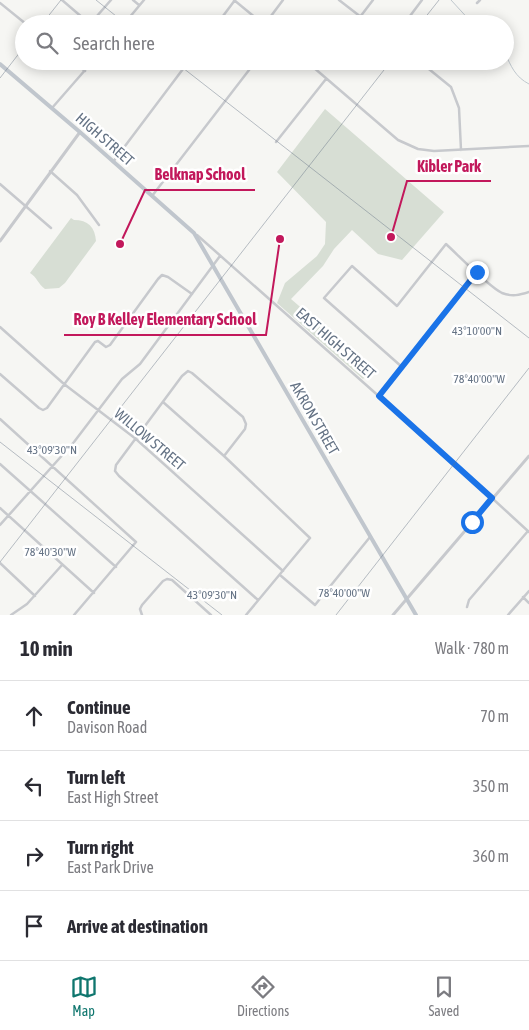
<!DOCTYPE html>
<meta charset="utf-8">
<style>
body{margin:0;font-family:"Asap Condensed",sans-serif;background:#f2f2f3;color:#2b2b33}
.stop{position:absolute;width:15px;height:15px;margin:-11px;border:4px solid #1a73e8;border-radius:50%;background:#fff}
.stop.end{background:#1a73e8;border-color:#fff;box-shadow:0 1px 5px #0008}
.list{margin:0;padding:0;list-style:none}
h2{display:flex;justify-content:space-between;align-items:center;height:65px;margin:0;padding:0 20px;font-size:21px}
h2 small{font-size:16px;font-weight:400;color:#7c7c81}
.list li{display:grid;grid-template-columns:32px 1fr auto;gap:15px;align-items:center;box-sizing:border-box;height:70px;padding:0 20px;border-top:1px solid #e1e1e2}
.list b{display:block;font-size:19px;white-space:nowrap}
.list p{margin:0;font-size:16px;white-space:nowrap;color:#7c7c81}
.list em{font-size:16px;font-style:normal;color:#7c7c81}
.icon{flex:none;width:28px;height:28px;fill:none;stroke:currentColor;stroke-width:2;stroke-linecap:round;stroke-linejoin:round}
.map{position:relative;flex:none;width:529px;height:615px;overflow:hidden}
.search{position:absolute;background:#fff;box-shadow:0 2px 12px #0003;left:15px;right:15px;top:15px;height:55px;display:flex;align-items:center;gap:12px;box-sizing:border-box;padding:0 18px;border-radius:28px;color:#7c7c81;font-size:19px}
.sheet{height:345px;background:#fff}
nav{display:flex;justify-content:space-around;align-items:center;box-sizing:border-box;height:70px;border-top:1px solid #e1e1e2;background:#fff;font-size:14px;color:#7c7c81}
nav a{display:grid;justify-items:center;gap:2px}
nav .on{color:#0f766e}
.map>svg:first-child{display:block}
</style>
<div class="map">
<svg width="529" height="615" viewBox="0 0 529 615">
<rect width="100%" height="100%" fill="#f6f6f3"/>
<path fill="#d7ded4" d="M325,109L444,212L402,260L378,254L352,230L334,249L323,266L291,299L372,369L363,379L277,303L285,283L317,256L325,244L326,222L277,172Z
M71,218L74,220C88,220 95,227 96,241L65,283L59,288L45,289C38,284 37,277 30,273Z"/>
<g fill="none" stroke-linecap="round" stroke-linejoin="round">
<path stroke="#c0c8ce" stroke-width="1" d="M451,0L473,24
M505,53C511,66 515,77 529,84"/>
<path stroke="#c7c9cd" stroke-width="2.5" d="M62,0L90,24
M133,0L139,5
M234,0L263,24
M339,0L370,24
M0,3L26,24
M477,3L480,0
M360,17L373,0
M90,24L111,0
M124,24L144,0
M217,24L235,0
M265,24L283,0
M404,24L422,0
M72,61L85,71
M306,61L398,140L418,149L434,151L529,146
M419,61L451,87L459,108L461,150
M52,108L93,61
M276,142L326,79
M113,162L189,61
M50,171L77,195L99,225
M0,184L51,228
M152,196L256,61
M197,235L444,454L529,532
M0,327L64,384L136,439L283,571
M402,367L324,298L352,266L397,306L446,244C459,256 488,286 502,293C512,297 520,295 529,292
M0,374L39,408L43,410L47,408L95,342L98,341L106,347L110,345L158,279L162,275L168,277L192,294
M379,396L477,272
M163,402L224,456L310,538L246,615
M0,419L136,542L74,615
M224,456L245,429L246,424L243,417L192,373L188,371L182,376L116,465L115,471L119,476L258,600
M0,464L116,567
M0,508L94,593
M0,525L74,442L122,379L140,364L220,256
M0,563L35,596
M280,575L315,605L370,537
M523,597L529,603
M467,607L469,600L528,531
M11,615L27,604L62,565
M142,615L140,609L142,605L163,581L167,579L172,580L211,615
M508,615L529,591"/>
<path stroke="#c7c9cd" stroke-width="3" d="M0,241L80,132
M393,615L529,456"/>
<path stroke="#c0c6cd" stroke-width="4" d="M0,64L81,133L194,233L416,615"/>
</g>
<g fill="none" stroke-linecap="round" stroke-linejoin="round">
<path stroke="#1a73e8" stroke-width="6" d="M472,522L492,498L379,396L477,272"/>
</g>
<path fill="none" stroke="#657385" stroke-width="1" stroke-opacity="0.45" d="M96,0L126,24M42,24L61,0M420,24L439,0M174,61L529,338M0,78L24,47M0,442L222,615M0,562L391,61M336,615L529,368"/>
<g text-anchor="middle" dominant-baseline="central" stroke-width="5" stroke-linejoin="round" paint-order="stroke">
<g font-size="15" fill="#657385" stroke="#fff">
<text transform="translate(105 139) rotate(41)">HIGH STREET</text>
<text transform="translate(336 343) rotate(41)">EAST HIGH STREET</text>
<text transform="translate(315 418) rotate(60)">AKRON STREET</text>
<text transform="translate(150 439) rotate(40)">WILLOW STREET</text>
</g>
</g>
<g font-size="12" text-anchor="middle" fill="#657385" stroke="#fff" stroke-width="5" stroke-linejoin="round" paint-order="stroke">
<text x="477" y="335">43°10'00"N</text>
<text x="479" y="383">78°40'00"W</text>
<text x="52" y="454">43°09'30"N</text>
<text x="50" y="556">78°40'30"W</text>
<text x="344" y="597">78°40'00"W</text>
<text x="212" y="599">43°09'30"N</text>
</g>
<path fill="none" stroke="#c2185b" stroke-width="2" d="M391 237L407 181H491M120 244L145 190H255M280 239L266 335H64"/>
<g fill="#c2185b" stroke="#fff" stroke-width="2">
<circle cx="391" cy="237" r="5"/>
<circle cx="120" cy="244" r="5"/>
<circle cx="280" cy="239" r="5"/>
</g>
<g font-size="16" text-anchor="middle" font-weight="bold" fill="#c2185b" stroke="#fff" stroke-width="5" stroke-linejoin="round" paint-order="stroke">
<text x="449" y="172">Kibler Park</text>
<text x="200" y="180">Belknap School</text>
<text x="165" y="325">Roy B Kelley Elementary School</text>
</g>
</svg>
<div class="stop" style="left:472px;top:522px"></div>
<div class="stop end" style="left:477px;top:272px"></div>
<div class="search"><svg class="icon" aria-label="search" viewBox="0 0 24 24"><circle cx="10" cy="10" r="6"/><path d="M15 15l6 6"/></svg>Search here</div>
</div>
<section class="sheet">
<h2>10 min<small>Walk · 780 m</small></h2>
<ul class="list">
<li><svg class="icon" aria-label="ahead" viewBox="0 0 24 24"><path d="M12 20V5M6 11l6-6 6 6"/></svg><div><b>Continue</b><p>Davison Road</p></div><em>70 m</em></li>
<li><svg class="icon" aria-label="left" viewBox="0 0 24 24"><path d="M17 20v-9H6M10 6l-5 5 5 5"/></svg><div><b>Turn left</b><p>East High Street</p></div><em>350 m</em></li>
<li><svg class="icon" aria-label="right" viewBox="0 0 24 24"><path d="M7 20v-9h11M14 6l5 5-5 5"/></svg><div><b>Turn right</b><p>East Park Drive</p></div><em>360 m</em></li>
<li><svg class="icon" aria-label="arrive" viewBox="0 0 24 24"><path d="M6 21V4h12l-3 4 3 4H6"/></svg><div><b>Arrive at destination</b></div></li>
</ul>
</section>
<nav>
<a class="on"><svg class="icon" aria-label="map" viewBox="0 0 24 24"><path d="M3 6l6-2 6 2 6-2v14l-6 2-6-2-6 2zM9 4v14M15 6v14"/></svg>Map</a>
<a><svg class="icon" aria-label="directions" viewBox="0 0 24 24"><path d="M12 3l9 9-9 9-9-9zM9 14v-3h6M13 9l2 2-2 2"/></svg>Directions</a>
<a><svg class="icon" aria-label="saved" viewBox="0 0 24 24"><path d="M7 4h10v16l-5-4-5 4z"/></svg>Saved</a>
</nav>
